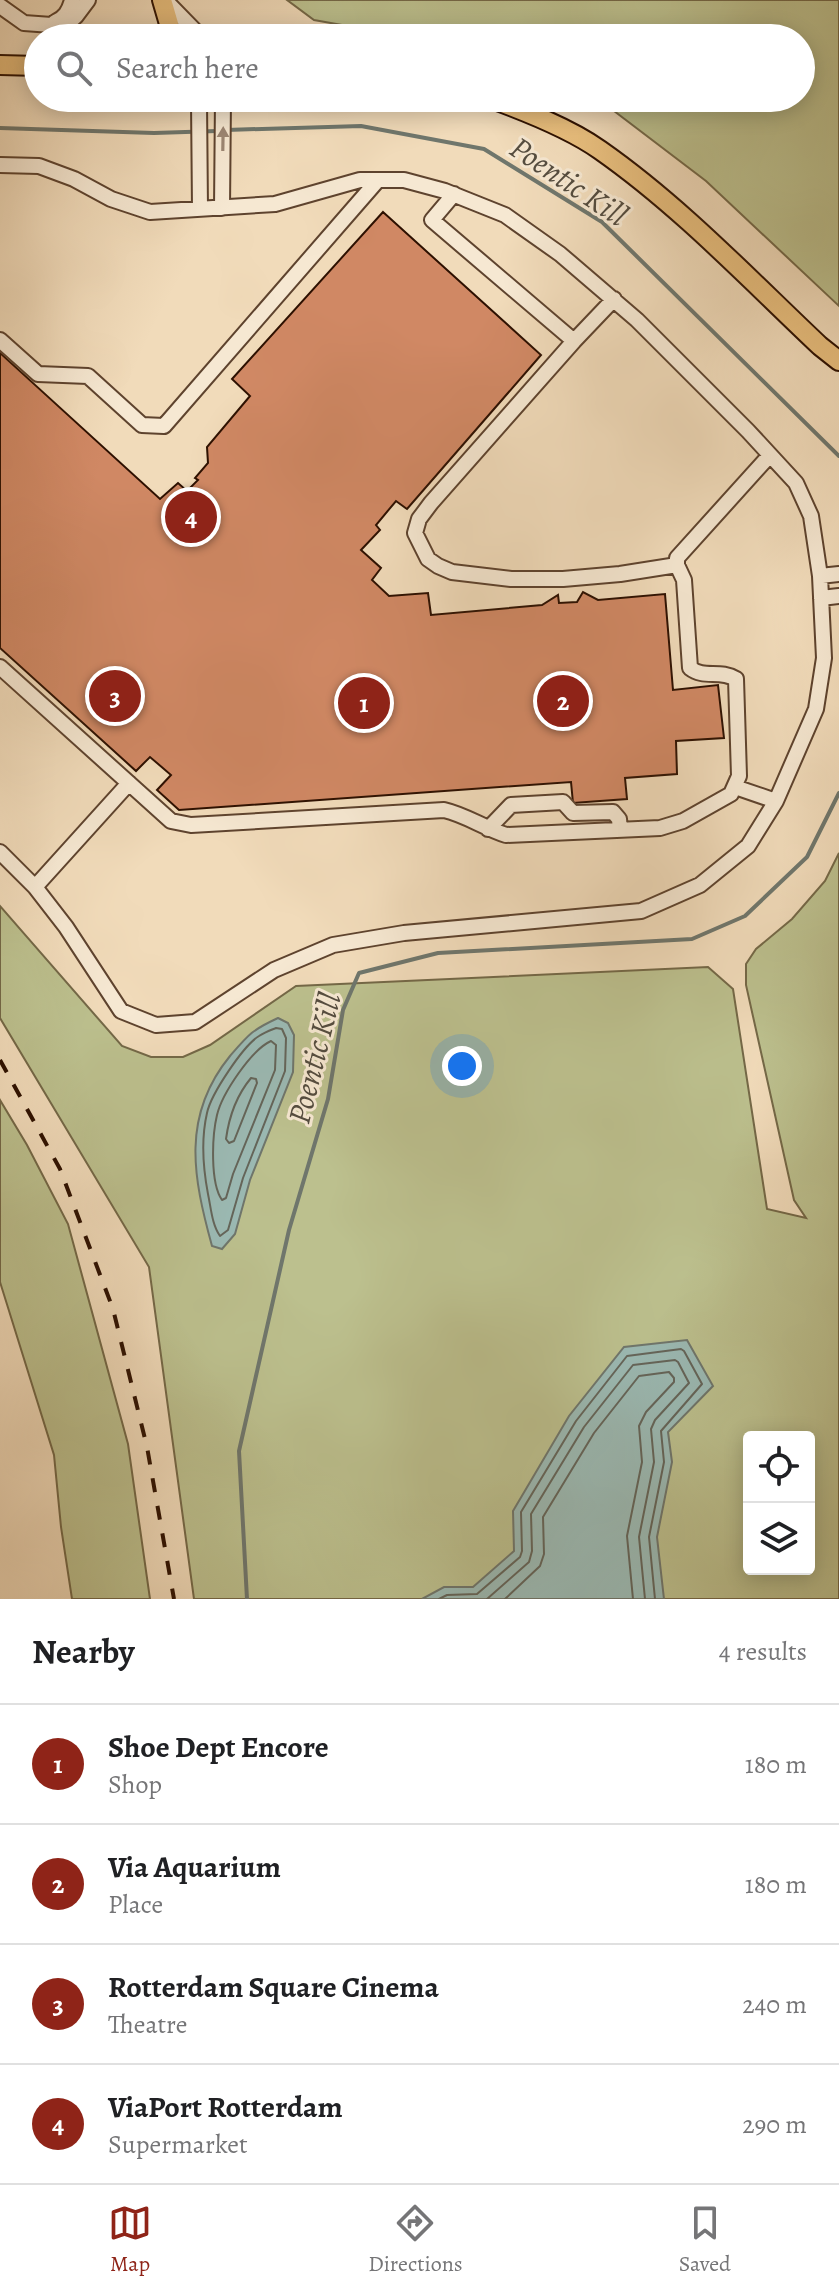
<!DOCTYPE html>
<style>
body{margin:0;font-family:Alegreya,serif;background:#f2f2f2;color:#202124}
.controls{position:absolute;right:24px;bottom:24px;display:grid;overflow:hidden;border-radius:8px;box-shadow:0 4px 20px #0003}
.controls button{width:72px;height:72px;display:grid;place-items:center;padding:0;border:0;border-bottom:2px solid #e0e0e0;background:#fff;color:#202124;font:40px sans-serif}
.you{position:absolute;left:462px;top:1066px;width:28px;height:28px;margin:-20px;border:6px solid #fff;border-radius:50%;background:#1a73e8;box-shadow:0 0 0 12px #1a73e833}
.badge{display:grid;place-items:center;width:52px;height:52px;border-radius:50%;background:#8f2418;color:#fff;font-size:26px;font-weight:700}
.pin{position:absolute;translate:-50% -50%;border:4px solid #fff;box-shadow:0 2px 8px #0006}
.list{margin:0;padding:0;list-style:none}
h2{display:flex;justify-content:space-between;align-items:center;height:104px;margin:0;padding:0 32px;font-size:34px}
h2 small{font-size:26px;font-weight:400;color:#757577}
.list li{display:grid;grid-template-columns:52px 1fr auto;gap:24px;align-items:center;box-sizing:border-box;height:120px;padding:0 32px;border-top:2px solid #e0e0e0}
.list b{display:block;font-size:30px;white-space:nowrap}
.list p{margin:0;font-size:26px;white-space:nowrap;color:#757577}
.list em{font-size:26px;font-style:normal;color:#757577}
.icon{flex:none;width:44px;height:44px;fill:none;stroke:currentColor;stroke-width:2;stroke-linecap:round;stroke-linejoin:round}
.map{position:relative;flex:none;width:839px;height:1599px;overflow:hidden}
.search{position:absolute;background:#fff;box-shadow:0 4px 20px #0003;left:24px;right:24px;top:24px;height:88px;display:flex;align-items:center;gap:20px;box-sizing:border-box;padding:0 28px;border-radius:44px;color:#757577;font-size:30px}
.sheet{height:584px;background:#fff}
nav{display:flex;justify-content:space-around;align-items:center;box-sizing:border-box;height:112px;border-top:2px solid #e0e0e0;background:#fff;font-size:22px;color:#757577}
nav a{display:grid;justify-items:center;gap:4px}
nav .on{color:#8f2418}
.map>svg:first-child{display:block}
</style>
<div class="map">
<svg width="839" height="1599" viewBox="0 0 839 1599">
<rect width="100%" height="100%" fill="#f1dbba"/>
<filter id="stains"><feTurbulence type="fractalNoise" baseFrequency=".0025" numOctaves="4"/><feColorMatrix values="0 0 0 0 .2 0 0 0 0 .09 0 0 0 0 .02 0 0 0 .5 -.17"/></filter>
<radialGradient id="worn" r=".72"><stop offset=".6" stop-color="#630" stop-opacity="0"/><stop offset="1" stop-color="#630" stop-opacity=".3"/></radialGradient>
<path fill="#bcc08e" stroke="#746847" stroke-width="2" fill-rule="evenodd" d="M287,0H839V306L706,181L597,98H801V38H425L398,35L314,20Z
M839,853V1599H194L149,1267L0,1018V906L122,1046L151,1057H183L210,1045L296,986L708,967L733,989L767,1209L806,1218L794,1200L746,985V964L756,949L792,919L825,881ZM749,1437H809V1569H749Z
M0,1100L27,1145L68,1224L128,1444L150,1599H72L61,1527L54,1455L0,1282Z"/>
<path fill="#9bbab4" stroke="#6f766c" stroke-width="2" d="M278,1018L288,1023L294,1035L293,1072L250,1180L235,1234L222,1249L212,1246C193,1177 181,1116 230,1056C249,1034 252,1030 278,1018Z
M687,1340L713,1386L668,1432L672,1462L657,1537L664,1599H422L444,1587H473L514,1551L513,1511L569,1416L624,1347Z"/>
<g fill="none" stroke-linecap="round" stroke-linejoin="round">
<path stroke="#64655a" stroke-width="2" d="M276,1028L282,1029L286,1038L285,1071L243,1178L228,1230L220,1236C212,1225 211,1208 208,1194C203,1168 201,1139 207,1113C211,1094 243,1046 259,1036C265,1032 271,1030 276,1028Z
M271,1041L276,1045L275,1070L233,1174L226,1198L222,1200C210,1183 212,1136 217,1115C222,1094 251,1050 271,1041Z
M251,1078L256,1079L257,1083L234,1141L229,1143L226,1139C229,1117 236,1096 251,1078Z
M439,1599L447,1595L477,1594L520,1557L522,1551L521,1512L576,1421L627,1356L681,1349L684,1351L702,1384L661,1431L664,1462L649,1537L655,1599
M487,1599L529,1562L532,1551L531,1514L584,1427L633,1365L675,1360L678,1362L689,1383L655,1420L651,1429L654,1462L639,1537L645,1599
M505,1599L540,1566L544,1554L543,1517L594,1433L639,1376L669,1372L674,1378V1382L646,1412L639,1426L642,1462L627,1536L633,1599"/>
<path stroke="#6f766c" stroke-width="4" d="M0,128L154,133L217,131
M226,130L361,126L484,149L602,222L839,456
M247,1599L239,1451L289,1230L328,1099L343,1010L359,973L438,953L692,939L745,916L807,857L839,793"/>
</g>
<path fill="#d08864" stroke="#2d1000" stroke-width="2" d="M383,212L541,355L407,509L396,501L376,525L380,530L361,550L381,568L372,580L389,596L428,593L431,615L542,605L558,595L559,603L577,602L583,592L598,600L665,594L673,690L718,685L724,738L676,741L677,774L625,778L627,799L573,803L571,782L179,810L157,790L171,775L150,757L136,771L0,648V353L160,499L178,483L187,491L198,480L195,478L208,463L207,447L250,396L232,379Z"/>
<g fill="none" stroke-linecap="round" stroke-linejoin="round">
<defs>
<path id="minor" d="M165,0L202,38
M0,6L24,23L65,26L76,16L88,0
M55,22C65,18 69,11 72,0
M0,165L39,166L74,179L111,199L150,212L275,204L360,180H404L445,191L505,215L560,254L637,320L748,431L796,483L811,516L820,576L824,658L816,709L776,801L748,846L700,885L641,911L404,933L333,945L274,970L195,1022L156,1025L121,1011L66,927L35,887L0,852
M454,194L432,220L574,341
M222,208L223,98
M200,209L199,102L201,98
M0,340L38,374L88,376L142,425L164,426L378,180
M677,565V558L770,455
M820,576L839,574
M821,598L839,596
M0,667L171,821L191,825L444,810C466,815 484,828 506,835L660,828L683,821L731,794L739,776L736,679C720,669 704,679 690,668L684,580L677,565L620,574L563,579H511L452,572L438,566L428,559L415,533L419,519L431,503L574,341L614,299
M735,787L776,801
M488,829L511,805L563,802L573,813L613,812L619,819L620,830
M35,887L129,783"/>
<path id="major" d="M162,0L169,24L164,38
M0,65L38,66
M489,98C525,111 569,128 600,150C680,206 749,279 820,346L839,361"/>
</defs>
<use href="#minor" stroke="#5e432e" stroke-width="18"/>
<use href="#major" stroke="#2d1000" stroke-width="22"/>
<use href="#minor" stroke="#f6e8d2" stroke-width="14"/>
<use href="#major" stroke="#e8be7d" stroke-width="18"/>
<path stroke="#2d1000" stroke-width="4" stroke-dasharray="14 14" stroke-linecap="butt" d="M0,1060L60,1169L113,1309L147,1447L174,1599"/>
</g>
<defs><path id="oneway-solid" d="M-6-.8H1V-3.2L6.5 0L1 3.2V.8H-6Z" transform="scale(2)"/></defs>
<use fill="#9c8774" href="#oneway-solid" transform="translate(223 139) rotate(-89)"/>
<g text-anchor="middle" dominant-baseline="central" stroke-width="6" stroke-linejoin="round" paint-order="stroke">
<g font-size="32" font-style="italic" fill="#544c3f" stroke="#f6e8d2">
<text transform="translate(569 181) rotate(34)">Poentic Kill</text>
<text transform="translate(314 1058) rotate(-76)">Poentic Kill</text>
</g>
</g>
<rect width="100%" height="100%" filter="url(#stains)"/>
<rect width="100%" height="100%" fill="url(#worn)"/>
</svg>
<div class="controls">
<button><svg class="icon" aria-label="locate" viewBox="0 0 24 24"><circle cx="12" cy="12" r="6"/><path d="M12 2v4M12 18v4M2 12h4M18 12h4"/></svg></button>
<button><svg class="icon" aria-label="layers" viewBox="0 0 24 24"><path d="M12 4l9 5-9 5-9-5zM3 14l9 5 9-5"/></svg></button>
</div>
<div class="you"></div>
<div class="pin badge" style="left:364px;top:703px">1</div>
<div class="pin badge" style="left:563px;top:701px">2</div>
<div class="pin badge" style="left:115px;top:696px">3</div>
<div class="pin badge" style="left:191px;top:517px">4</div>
<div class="search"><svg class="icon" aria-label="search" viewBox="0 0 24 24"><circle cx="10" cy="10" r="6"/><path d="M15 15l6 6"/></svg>Search here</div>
</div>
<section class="sheet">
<h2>Nearby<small>4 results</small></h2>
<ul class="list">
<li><span class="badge">1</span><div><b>Shoe Dept Encore</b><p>Shop</p></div><em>180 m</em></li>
<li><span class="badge">2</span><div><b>Via Aquarium</b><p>Place</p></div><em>180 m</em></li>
<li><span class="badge">3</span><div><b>Rotterdam Square Cinema</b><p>Theatre</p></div><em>240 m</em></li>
<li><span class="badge">4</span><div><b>ViaPort Rotterdam</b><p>Supermarket</p></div><em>290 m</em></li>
</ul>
</section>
<nav>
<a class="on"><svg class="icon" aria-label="map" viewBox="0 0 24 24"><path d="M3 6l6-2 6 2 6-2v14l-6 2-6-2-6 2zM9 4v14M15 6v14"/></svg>Map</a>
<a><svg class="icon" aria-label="directions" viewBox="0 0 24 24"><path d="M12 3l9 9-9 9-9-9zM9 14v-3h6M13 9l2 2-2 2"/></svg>Directions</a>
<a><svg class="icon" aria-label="saved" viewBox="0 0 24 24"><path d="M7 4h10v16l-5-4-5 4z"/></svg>Saved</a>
</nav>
